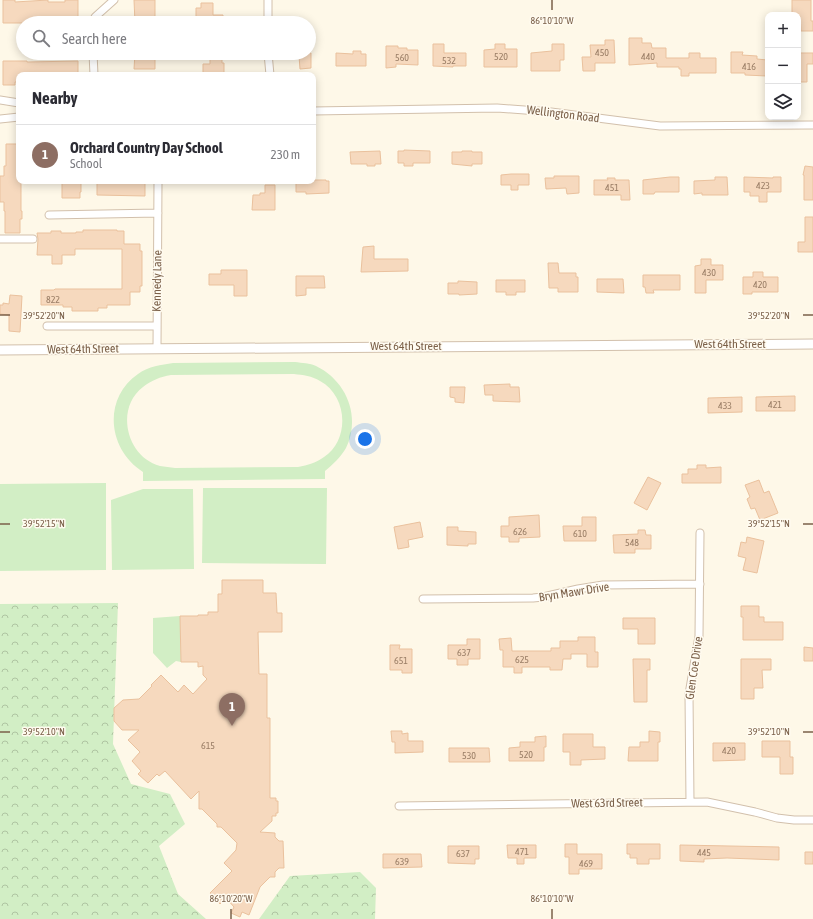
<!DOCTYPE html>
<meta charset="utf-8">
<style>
body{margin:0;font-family:"Asap Condensed",sans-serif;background:#f7f7f7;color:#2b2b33}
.controls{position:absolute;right:12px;top:12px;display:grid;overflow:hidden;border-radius:8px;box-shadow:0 2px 10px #0003}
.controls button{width:36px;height:36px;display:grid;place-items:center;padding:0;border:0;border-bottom:1px solid #e1e1e2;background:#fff;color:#2b2b33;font:20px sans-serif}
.you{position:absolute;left:365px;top:439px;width:14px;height:14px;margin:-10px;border:3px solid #fff;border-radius:50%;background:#1a73e8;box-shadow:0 0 0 6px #1a73e833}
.badge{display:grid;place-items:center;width:26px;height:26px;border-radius:50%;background:#111827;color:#fff;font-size:13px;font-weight:700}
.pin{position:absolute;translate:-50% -33px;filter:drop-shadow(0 1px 2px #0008)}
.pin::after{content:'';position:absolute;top:21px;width:14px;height:12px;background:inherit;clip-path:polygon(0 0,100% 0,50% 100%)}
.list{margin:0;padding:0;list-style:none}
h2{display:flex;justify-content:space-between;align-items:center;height:52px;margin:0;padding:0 16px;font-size:17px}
h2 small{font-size:13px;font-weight:400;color:#7c7c81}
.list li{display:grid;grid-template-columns:26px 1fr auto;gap:12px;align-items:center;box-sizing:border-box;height:60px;padding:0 16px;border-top:1px solid #e1e1e2}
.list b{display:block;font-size:15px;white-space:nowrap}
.list p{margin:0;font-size:13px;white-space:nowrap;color:#7c7c81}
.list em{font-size:13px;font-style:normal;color:#7c7c81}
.icon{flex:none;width:22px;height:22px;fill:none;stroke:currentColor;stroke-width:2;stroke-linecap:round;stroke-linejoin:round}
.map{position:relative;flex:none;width:813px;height:919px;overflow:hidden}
.search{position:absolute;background:#fff;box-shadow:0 2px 10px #0003;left:16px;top:16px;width:300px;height:44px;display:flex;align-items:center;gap:10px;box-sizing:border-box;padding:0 14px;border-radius:22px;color:#7c7c81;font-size:15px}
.panel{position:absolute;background:#fff;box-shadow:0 2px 10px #0003;left:16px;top:72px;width:300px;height:112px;border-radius:8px}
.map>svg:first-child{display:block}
</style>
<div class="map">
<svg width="813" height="919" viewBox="0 0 813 919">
<defs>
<pattern id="forest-crowns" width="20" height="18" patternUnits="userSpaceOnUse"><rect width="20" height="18" fill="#d2eec5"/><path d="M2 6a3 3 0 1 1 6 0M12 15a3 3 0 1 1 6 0" fill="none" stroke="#afc4a2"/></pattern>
</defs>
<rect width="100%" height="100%" fill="#fef8e8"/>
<path fill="url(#forest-crowns)" d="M118,603L113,744L131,784L170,794L185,824L159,846L178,894L206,919H0V604Z
M360,872L376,888L375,919H259L290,876Z"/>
<path fill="#d2eec5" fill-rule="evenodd" d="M295,362C302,363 310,363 316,366C347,381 361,417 346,448C341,457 332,465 325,471V479L143,481V472C108,450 102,399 138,374C149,366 161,365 173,363ZM294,374C303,375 312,376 320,381C348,396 350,440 324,457C316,463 308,465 298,467L175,468C170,467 165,467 160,466C126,457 115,408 143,387C152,380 160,377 171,375Z
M106,483V570L0,571V484Z
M203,488H327L326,564L202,563Z
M143,489H193L194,569L112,570L111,500Z
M180,616L181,662L176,661L167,668L153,653V618Z"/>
<path fill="#f6d9be" stroke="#eac19d" d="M3,0H15V2L48,0V2H65V0H78V23L27,22V23H3Z
M134,0H155V23H135Z
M792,0H811V21H813V31H801L800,16L792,15Z
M201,3H213V15H223V23H201V19H196V8H201Z
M629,38H642V43H651L652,48H666V58H689V53H700V58H716V73H689V76H681V69H679V67H657V63L629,65Z
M605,40H614L615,63H595V71H583L582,57H591L590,45H605Z
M433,44H444V53H466V66H453V67L433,66Z
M495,44H505V49H517V67H484V50L495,49Z
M552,44H564V60H560V71H531V53L552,51Z
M386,46H398V48H407V50H418V65L396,64V67L386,68Z
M353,51H361V54H366V66H336V53L353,54Z
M731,52H743L742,55L757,56V59L767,60V76L745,75V73H731Z
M135,53H155V69H134Z
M301,53H311V68L300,69L299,56H301Z
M798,53H813V64H807V82H798Z
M210,54H222V63H224V73H222V75L203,74V64H210Z
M3,61H27V62L78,61V75H19V82H15V85H3Z
M6,144H19V181H21V211H22V219H20V233H5V211H4V202H0V176H4V166H6Z
M404,150L430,151V163H413V166H404V163H398V151H404Z
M380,151L381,164H375V166H367V164H351L350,152Z
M462,151H472V152H482V164H472V166L452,164V152H462Z
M805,166L813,167V200H804V175H803Z
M511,174H529V185H518V190H511V185H501V175Z
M554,176H579V193L567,194L566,188L546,189L545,178H554Z
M670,177H679V192H655L654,194H643V180Z
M715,177H727L728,195H702V193L694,194V181L715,180Z
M744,177L773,178V177H781V192H767V202H759V196H750V192H744Z
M607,178H615V180H629L630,200H621V195H594V180H608Z
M313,180H326V181H329V193L306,194V192H296V181H313Z
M62,181H81V192H80V198H62Z
M97,181H145V196L97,195Z
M265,185H275V210H252L253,195H260V193H265Z
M805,217H813V252H798V242H805Z
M83,230H117V231H124V244H140V251H142V286H140V292H130V305H107V308H98V311H72V307H63V305H41V290H54L55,289H122V249H75V255H62V264H52V255H37L38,239L37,233H51V231H61V233H76V232H83Z
M374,246V259H408V271L361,272L363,247Z
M701,259H711V265H723V280H706V293H695V266L701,265Z
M548,263H558L559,273H576V277H578V292H558V288H549Z
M221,270H247V296H234V285H209V274H221Z
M753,272H763V277H778V292H752V294H743V277H753Z
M643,275H680V290H653L654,293H646L645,287H643Z
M296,276H324L325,288H306V295L296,296Z
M597,279H623L624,293L597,292Z
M496,280H525V292H516V295H506V292H496Z
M458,281L477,282V294L459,295V294H448V283H458Z
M10,295L22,296L20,332L9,331V315L0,314V305H3V303L9,304Z
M510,384V387H519L520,402L493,401V395H485L484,385Z
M450,387H465L464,403L455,402V398L450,397Z
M795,396V411H756V397Z
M742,397V412L708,413V398Z
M697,465H706V468L721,467V483H682V474H688V469H697Z
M648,477L661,483L647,510L634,503Z
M759,480L764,493L769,491L778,513L760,520L755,508L751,509L747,499L750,497L745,485Z
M539,515L540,537L519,538V542H509V537H501V526H509V517Z
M582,517H596V541H564L563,526H582Z
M420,522L423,537L408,540L409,547L398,549L394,527Z
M447,527H458V531L476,532V544H468V546L447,545Z
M638,530H645L646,535H651V549H635V553H614L613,535L638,534Z
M747,537L764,541L757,573L743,570L746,558L738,556L741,542L746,543Z
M222,580H263V593H276L277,613H282V632H258L259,674H267V718H270V798H276V801H278V813H276V816H272V821L260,832L275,833V837L279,841H283L284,868H279L275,872V877H270L260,887L249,915L242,912L240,917L231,913L234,907L226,898L220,904L210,893L232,871L224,863L236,850L237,843L221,827H217V824L202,809H199V791L191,799L165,771L159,776L157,774L148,783L138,774L141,771L132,761L140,752L128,740L139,730H122L114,721V708L123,700L139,699L152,686L151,685L161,675L178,692L184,685L193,694L207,679L203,675V666L198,667V662H181L180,616H198V615H208V612H218V594H222Z
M741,606H759V617H764V622H783V640H743V617H741Z
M623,618H655V644H638V629H623Z
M578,637H595V652H598V667H587V654H571V659H563L562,670H550V667H522V673H514V667H503V650H500L499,639L511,638L512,651H551V648H560V641H578Z
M467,639H480V659H468V665H457V659H448V645H467Z
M390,645H400L399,649H412V673H402V670H390Z
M804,647L813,648V661H804Z
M633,659H650V670H647V702H634Z
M741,659H771V670H762L763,688H754V699H741Z
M391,731H402V734L408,733V741H423V752L395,753V742H392Z
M649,731L660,732V742H658V761H628L629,747H640V742H649Z
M563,734H593V747H605V759L581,760V765H570V752H563Z
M546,736V747H544V761H509V748L520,747V742H535V737Z
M762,741H790V757H793V774H780V757H762Z
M713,743H745V760L713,761Z
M449,748H489L490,762H449Z
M565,844H577V854H602V869H579V874H569V857H565Z
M627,844H660V859H649V864H637V858H630V854H627Z
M507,845H536V858H524V864H517V858H508Z
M680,845L779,847V860L727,858L704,859V862L680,861Z
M448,846H479V859H475V864L448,863Z
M805,852H813V864H805Z
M383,854H421L422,867L383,868Z"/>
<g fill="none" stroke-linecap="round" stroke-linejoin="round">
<defs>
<path id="minor" d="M94,23L95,17L114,0
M268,23V0
M93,53L94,75
M268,53L270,75
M0,100L19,103
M313,111L497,108L551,112L660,126L813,125
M0,119L19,117
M49,215L158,213
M0,239H33
M47,326H157
M157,349L158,181
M423,599L533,598L543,597L578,589L603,585L700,584
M690,802L689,694L699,636L700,533
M399,806L707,802L755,812L777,818L794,820H813"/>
<path id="tertiary" d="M0,350L813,344"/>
</defs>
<use href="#minor" stroke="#d2c0ac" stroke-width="9"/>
<use href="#tertiary" stroke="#d2c0ac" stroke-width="11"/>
<use href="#minor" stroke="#fff" stroke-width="7"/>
<use href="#tertiary" stroke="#fff" stroke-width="9"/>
</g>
<path fill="none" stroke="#7b6049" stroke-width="1.5" d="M552,0V10M0,315H10M803,315H813M0,524H10M803,524H813M0,732H10M803,732H813M231,909V919M552,909V919"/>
<g text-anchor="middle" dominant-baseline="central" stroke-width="3" stroke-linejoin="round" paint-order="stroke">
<g font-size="10" fill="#9a7e66">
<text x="602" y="52">450</text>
<text x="501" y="56">520</text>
<text x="648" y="56">440</text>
<text x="402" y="57">560</text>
<text x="449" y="60">532</text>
<text x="749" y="66">416</text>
<text x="763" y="185">423</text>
<text x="612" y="187">451</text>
<text x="709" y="272">430</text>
<text x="760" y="284">420</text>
<text x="53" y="299">822</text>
<text x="775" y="404">421</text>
<text x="725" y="405">433</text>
<text x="520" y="531">626</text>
<text x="580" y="533">610</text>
<text x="632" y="542">548</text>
<text x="464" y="652">637</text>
<text x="522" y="659">625</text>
<text x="401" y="660">651</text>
<text x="208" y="745">615</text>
<text x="729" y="750">420</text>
<text x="526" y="754">520</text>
<text x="469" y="755">530</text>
<text x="522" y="851">471</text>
<text x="704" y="852">445</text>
<text x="463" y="853">637</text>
<text x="402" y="861">639</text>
<text x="586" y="863">469</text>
</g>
<g font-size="12" fill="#7b6049" stroke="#fffbf0">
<text transform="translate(563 114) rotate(7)">Wellington Road</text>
<text transform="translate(157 281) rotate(-89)">Kennedy Lane</text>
<text x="730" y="344">West 64th Street</text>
<text x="406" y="346">West 64th Street</text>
<text transform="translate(83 349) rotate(-1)">West 64th Street</text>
<text transform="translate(574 592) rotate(-9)">Bryn Mawr Drive</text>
<text transform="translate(694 668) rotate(-82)">Glen Coe Drive</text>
<text transform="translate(607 803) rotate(-1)">West 63rd Street</text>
</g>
</g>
<g font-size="10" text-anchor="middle" fill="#7b6049" stroke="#fffbf0" stroke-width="3" stroke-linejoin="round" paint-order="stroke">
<text x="552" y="24">86°10'10"W</text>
<text x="44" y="319">39°52'20"N</text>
<text x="769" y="319">39°52'20"N</text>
<text x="44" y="527">39°52'15"N</text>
<text x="769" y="527">39°52'15"N</text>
<text x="44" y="735">39°52'10"N</text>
<text x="769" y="735">39°52'10"N</text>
<text x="231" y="902">86°10'20"W</text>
<text x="552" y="902">86°10'10"W</text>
</g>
</svg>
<div class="controls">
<button>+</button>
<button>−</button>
<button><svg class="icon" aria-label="layers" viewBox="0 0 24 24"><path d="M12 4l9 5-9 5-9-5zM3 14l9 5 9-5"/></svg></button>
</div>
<div class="you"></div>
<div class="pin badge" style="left:232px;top:726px;background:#8d6e63">1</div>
<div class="search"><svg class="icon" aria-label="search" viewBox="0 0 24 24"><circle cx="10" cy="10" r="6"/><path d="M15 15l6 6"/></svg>Search here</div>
<section class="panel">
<h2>Nearby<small></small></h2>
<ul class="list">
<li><span class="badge" style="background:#8d6e63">1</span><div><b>Orchard Country Day School</b><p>School</p></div><em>230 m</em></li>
</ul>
</section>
</div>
